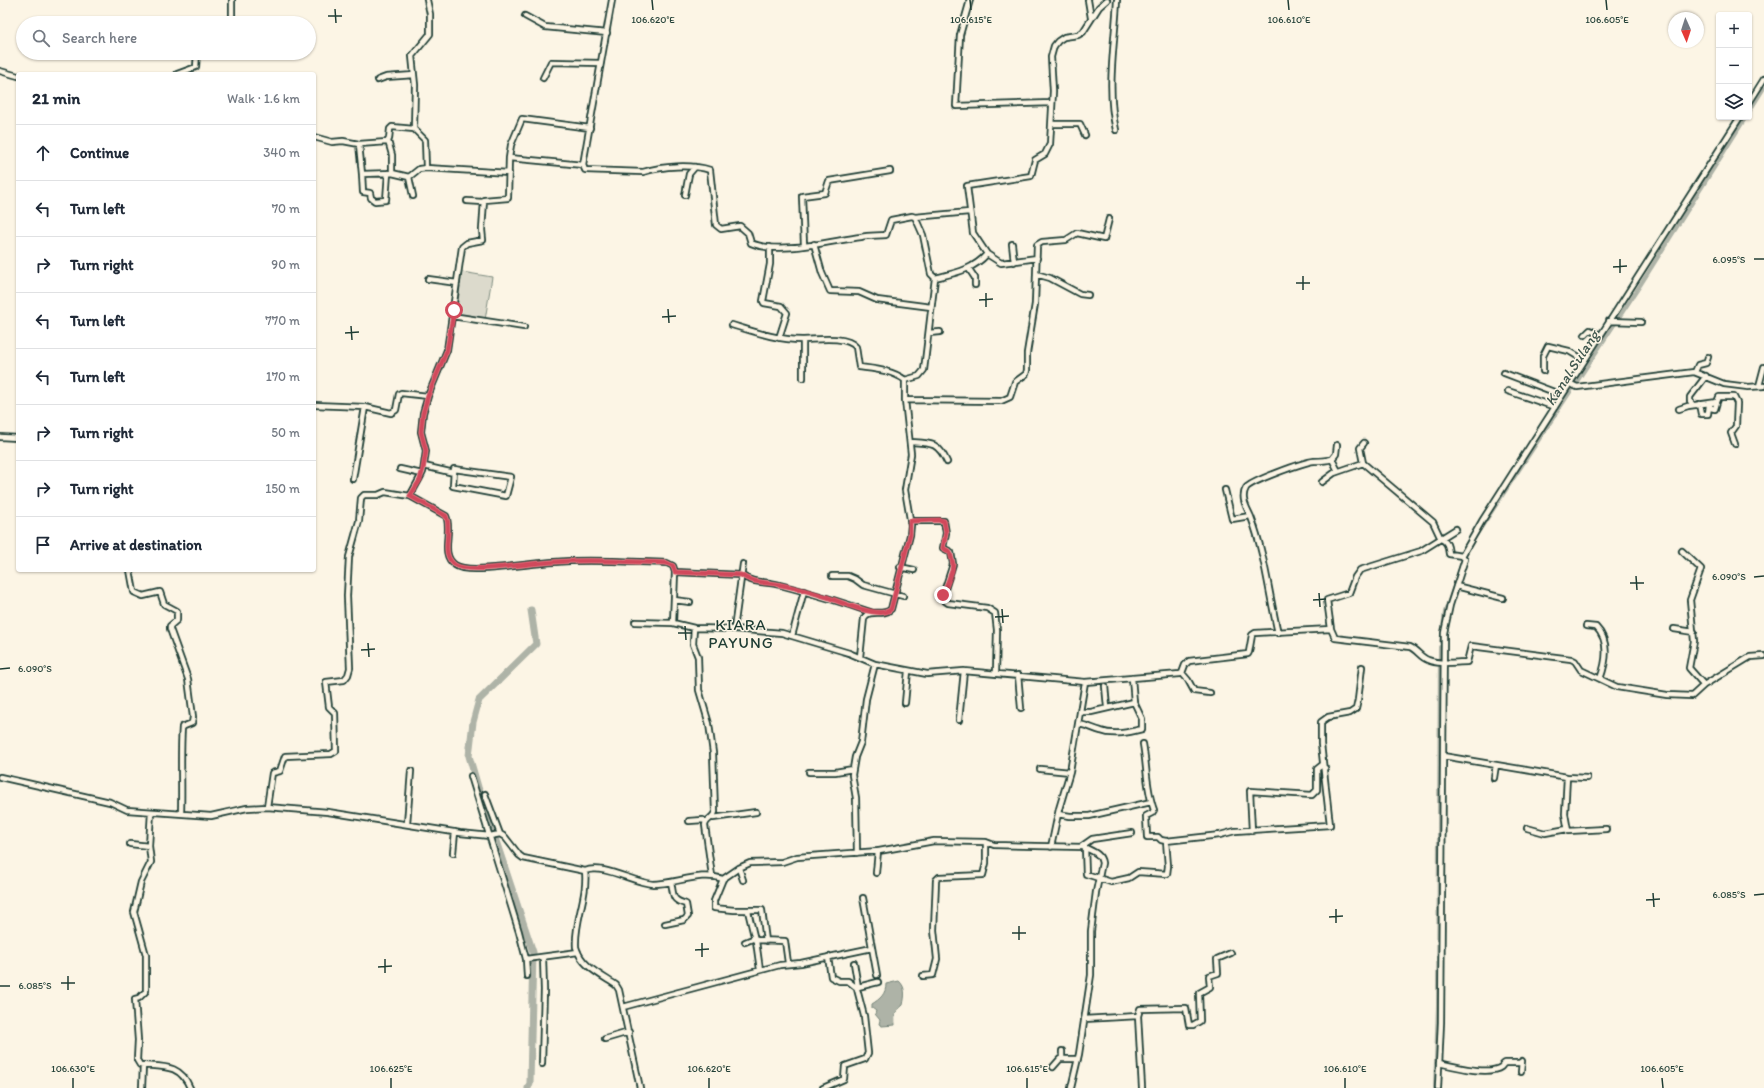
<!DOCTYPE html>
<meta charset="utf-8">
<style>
body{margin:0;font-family:Itim,sans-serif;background:#f6f6f7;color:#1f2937}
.controls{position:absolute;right:12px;top:12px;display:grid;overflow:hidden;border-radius:4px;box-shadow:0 1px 3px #0004}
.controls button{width:36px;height:36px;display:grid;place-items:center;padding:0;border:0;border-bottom:1px solid #e0e1e3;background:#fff;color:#1f2937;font:20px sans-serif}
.compass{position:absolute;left:1668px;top:12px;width:36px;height:36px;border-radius:50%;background:#fff;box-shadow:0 1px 3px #0004;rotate:177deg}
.stop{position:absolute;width:12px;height:12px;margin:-9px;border:3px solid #d1495b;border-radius:50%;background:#fff}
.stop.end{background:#d1495b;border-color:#fff;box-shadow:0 1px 4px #0008}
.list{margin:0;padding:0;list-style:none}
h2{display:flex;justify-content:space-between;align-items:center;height:52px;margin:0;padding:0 16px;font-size:17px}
h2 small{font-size:13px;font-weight:400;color:#747a83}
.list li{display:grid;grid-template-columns:26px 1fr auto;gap:12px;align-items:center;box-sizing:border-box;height:56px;padding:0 16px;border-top:1px solid #e0e1e3}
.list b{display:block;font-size:15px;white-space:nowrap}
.list em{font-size:13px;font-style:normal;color:#747a83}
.icon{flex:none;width:22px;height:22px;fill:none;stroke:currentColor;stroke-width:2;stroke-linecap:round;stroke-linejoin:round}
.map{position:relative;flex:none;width:1764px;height:1088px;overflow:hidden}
.search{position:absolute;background:#fff;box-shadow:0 1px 3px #0004;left:16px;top:16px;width:300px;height:44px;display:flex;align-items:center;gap:10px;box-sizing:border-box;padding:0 14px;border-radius:22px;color:#747a83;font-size:15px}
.panel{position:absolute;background:#fff;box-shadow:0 1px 3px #0004;left:16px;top:72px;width:300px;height:500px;border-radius:4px}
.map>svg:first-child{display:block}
</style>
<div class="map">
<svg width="1764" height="1088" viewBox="0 0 1764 1088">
<rect width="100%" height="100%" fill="#fcf5e5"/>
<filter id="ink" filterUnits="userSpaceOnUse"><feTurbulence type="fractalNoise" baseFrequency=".025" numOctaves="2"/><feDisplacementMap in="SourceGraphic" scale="8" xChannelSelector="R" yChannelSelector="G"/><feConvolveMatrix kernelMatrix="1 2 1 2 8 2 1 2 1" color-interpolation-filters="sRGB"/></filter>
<g filter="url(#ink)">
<path fill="#dcdacc" stroke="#7e8c80" d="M462,272L492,277L485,320L456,316Z"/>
<path fill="#aeb3a7" stroke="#758479" d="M899,981C906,987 905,996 903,1005C895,1012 894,1014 895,1025L882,1026L879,1024L880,1020L875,1014L876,1011L872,1008V1004C880,999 886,994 886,984Z"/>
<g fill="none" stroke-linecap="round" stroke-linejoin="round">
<path stroke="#aeb3a7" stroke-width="4" d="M1749,112L1764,88
M1477,534L1641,284L1746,117
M1441,642L1445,612L1465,555
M1435,1088L1438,1005L1440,647"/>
<path stroke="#aeb3a7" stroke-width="7" d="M528,1088L530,1083L533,952L478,787L469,756L473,722L479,700L536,644L531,610"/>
<defs>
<path id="minor" d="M232,0V23
M612,0L585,153L583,165L585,170L643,172C663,166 691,164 710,170L716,225L721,229L740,226L748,233L751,243C779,255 830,241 861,237C869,235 878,236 886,235L891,220L912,216L915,217L923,235L931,274L935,278
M970,0L960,35L956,106L1052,103
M1088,0L1091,18
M525,16L545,27L607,33
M0,71L18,76
M177,74L196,67L197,53
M543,78L551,62L601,63
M378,80L386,77L414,75
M1749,103L1764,79
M1052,124H1080L1085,135
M414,129L415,85L412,56L430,34V14L427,0
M1116,130C1106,88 1115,43 1117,0
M314,137L332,142L343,141L359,144L387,142L389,139L390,129L392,127L414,129L425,140L426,168L509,173
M388,141L392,155V173
M359,144L362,174L392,173L409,177L419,169L426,168
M509,158L511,145L522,119L590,128
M362,174L363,192L370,193L371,198L375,201L386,200L388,173
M409,177L413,196
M685,195L689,174L695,167
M467,201L483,202
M915,217L969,212
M814,244L822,273L830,291L859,292L877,300L931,307
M1012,244L1014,262
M804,245L802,196L825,193L829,181L890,171
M770,247V264L763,301L764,303L781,306L787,313L779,338
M987,254L973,233L967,186L1031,176L1035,160L1045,154L1050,144L1053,91L1051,57L1054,46L1058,41L1064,37L1078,35L1083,32L1099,7L1107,0
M969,269L975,278V285
M428,279L457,283
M1088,295L1080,294L1050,278L1036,274L1037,245L1042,242L1066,240L1077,233L1104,239L1109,219
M452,316L524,327
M1609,321L1641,322
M732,325C755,332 778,340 802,340C815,340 846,335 856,347L859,367C874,369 892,370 905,380
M929,333L940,332
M1585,335L1590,330L1600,335
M803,340V378
M1543,371V356L1548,346L1569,351L1584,360
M1695,372L1698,365L1706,363L1708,357
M1504,373L1562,395
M905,380L919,376L924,370L935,278C955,273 973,270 987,254L1001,263L1037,258
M1569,383L1577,387L1694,372L1724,384L1748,387L1764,386
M1759,386L1764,367
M1508,391L1555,407
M905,400L1001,401L1010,397L1015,382L1026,374L1027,370V353L1035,304L1036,274
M1699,404L1701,414H1708L1709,405
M1709,404L1711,408L1715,409L1717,402
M314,405L365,407L353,479
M1693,405L1690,401V397L1706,376
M365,407L391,413L396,410L399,394L401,393L428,396
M1679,409L1688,406L1717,402L1719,397H1734L1737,403L1736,426L1731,433L1735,444
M0,437L18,438
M911,442C931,443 938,442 947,462
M1364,443L1360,448L1363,463L1433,522L1441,539C1448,542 1448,547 1449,554L1462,556L1465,559L1450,605L1444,633L1441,1022L1438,1088
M1332,459L1338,471
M424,466L454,473
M400,469L422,474L423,472L426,451L421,432L423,413L428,396L447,350L462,247L467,243L483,240L482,230L484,200L508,198L509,158L583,165
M454,469L511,477L506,496L453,486Z
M1322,482L1334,473L1363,463
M1225,490L1232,519L1250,516
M410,496L422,474
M910,521H944L946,533L943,548L951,552L953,564L943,595L944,600L948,603L987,608L995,613L997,630L996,673
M1456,529L1421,551L1360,570L1355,577L1349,593L1327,600L1331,629L1335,638L1410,647C1417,650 1421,658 1428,660C1439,665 1455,662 1467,662L1471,646L1571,659L1575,661L1581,670L1617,687L1667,695L1692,696L1704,685L1745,660L1750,657L1764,656
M1682,551L1701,569L1690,600L1694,641L1689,668L1704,685
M1462,556L1482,521L1740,117
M900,567L914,570
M130,570L134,592L143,596L160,592L164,604L177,611V620L170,626V629L188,679L193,717L192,723L182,727C180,756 182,784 181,813
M675,572L741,575C753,584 766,581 780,585C811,593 842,602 873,613
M832,576H848L855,579L863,585L903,596
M1456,586L1503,598
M674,600L690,602
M635,622L673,623
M1586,626L1596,627C1610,641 1606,663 1600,679
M694,628L693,644L698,657L699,690L709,724L713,753L715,812C713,819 706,819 705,825L712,876
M734,629L743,564
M1674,629L1694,632
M1278,633C1269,595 1265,554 1251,517C1247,508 1240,498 1246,488C1251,481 1304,462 1314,461C1319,461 1326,461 1332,459L1336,454L1337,445
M792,636L804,591
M860,657L864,618C870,608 883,617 891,609L910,535L911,525L905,490L911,454L905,400V380
M1182,673L1188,680L1194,691L1210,693
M1018,675L1021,708
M1105,686L1107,707
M905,703L908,671
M1080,712H1091L1134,702
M959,720L964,671
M1078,724C1087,725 1093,729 1101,731C1114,736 1130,732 1142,729V719L1134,702L1132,678
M1143,744C1147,766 1146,789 1154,810L1152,813L1146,816L1147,837H1158L1161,840L1166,841L1220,835L1235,831L1330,825L1321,744V722L1328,717L1350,713L1356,709L1358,700L1362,667
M1443,756L1567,777L1587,778
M1040,769L1070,772
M809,772H835L853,769
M471,776L519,932L526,959L527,976
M0,777L110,802L127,810L211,816L247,808L267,807L328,812L460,833L490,836L500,834L505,837L519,855L523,858L585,871C588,897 574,921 576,947C581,966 601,975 616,985L619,990L640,1088
M1567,777L1565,814L1568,831L1606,829
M1494,778L1496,765
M485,794L500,834
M267,807L272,773L280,771L285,756L331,754L336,751L335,713L329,707L326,682L344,680L348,675L350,668L347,596L349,557L359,521L361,498L364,495H378L385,492L410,496L446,516C453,531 439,554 455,565C464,572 494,568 506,567C522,565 538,563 554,562C592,559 630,562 667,563L673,566L675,572L673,623L694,628L734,629L782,633L849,653L875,664L927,674L964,671L1085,682L1180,674L1182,673L1185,665L1189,661L1248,654L1249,652L1252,635L1255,633L1331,629
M151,812L149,846L151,862L141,882L134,912L146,955V991L139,998L135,999L138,1040L137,1060L140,1065C162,1067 180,1063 190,1088
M1058,814L1070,816H1089L1151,802
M713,818L756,812
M689,821L703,820L706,822
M407,824L411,771
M1527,828L1545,833L1567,829
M1252,831L1250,791L1312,795L1317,790V769L1322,765L1325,768
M130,844L149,846
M1082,846L1092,839L1132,833
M1051,847L1059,809L1070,772L1085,682
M1085,848L1086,874L1111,882L1129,878L1138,872L1167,874L1168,866L1166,841
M453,853L455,832
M857,853L856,798L852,775L855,757L861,742L866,699L875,664
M739,868L743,880
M585,871C602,863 634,883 653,884C676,884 701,871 723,879L739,868L750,863L782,862L797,857L879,851L934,841L986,842L994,845L1084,847C1091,851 1101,853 1102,863L1096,892L1091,931V975L1079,1054L1071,1088
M876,873L878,851
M723,879L714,901V908L734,910H762L766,941
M863,898L877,975
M748,911L755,940L785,941L788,963
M665,924L684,920L688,916L686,904C671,900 674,896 671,882
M756,941L760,970
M745,942L755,938
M828,957L831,977L839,981H848L857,988
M526,959L578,952
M854,963L858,987
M923,976L933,975L937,959L934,930L936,880L939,877L983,875L986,863V842
M623,1007L780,965L801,963L872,948
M1138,1016L1140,1009L1186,1008L1189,1025H1193L1200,1021L1199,993L1210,987L1209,976L1218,973L1217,959L1231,953
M1084,1019L1138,1016L1142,1088
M605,1039L629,1032
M1062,1051V1059
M1439,1063C1452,1066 1489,1076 1501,1067C1502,1066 1503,1064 1505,1063H1519L1522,1061L1521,1072
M542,1064L544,990L543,957
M1053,1067L1060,1059H1078
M142,1088L143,1065
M823,1088L844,1079L845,1066L865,1059L868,1053L864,1016L857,989L858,987L878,982"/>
</defs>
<use href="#minor" stroke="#1f3d34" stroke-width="8"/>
<use href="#minor" stroke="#fcf5e5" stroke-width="4.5"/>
</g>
</g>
<g fill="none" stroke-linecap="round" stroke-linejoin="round" filter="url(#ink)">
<path stroke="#d1495b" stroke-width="5" d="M454,310L447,350L428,396L423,413L421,432L426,451L423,469L420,480L410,496L446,516C453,531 439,554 455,565C464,571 492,568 503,567C520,565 537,563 554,562C592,559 630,562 667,563L673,566L675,572L741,575C752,583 763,582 776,584C793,587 811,592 827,597C840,602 881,620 891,609L910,535V521L939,520L944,521L946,532L943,548L950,552L953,564L952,571L943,595"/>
</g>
<path fill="none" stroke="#1f3d34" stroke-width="1.5" d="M652,0L653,10M970,0L971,10M1288,0L1289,10M1606,0L1607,10M335,9L336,23M328,16H342M1620,259V273M1754,259H1764M1613,267L1627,266M1303,276V290M1296,283H1310M986,293V307M979,300L993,299M668,309L669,323M662,317L676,316M351,326L352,340M345,333L359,332M1636,576L1637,590M1754,577L1764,576M1630,583H1644M1319,593L1320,607M1313,600L1326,599M1002,609L1003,623M995,617L1009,616M685,626L686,640M678,633H692M368,643L369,657M361,650L375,649M0,669L10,668M1653,893L1654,907M1754,895L1764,894M1646,900L1660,899M1336,909V923M1329,917L1343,916M1019,926V940M1012,933H1026M702,943V957M695,950L709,949M385,959V973M378,967L392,966M68,976V990M61,983H75M0,986H10M73,1078V1088M391,1078V1088M709,1078V1088M1027,1078V1088M1345,1078V1088M1662,1078L1663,1088"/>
<g text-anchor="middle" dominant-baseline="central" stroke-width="3" stroke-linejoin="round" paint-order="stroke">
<g font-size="15" font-style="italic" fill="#435a51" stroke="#fcf5e5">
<text transform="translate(1572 368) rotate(-57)">Kanal Sulang</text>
</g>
<g font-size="16" letter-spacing="1" fill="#1f3d34" stroke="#fcf5e5">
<text x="741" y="624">KIARA<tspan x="741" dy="18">PAYUNG</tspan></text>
</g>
</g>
<g font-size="10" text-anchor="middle" fill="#1f3d34" stroke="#fcf5e5" stroke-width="3" stroke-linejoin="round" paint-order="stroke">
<text x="653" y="23">106.620°E</text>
<text x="971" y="23">106.615°E</text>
<text x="1289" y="23">106.610°E</text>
<text x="1607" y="23">106.605°E</text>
<text x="1729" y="263">6.095°S</text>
<text x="1729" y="580">6.090°S</text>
<text x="35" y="672">6.090°S</text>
<text x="1729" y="898">6.085°S</text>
<text x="35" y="989">6.085°S</text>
<text x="73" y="1072">106.630°E</text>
<text x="391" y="1072">106.625°E</text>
<text x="709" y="1072">106.620°E</text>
<text x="1027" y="1072">106.615°E</text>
<text x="1345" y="1072">106.610°E</text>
<text x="1662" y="1072">106.605°E</text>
</g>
</svg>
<div class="controls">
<button>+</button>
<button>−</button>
<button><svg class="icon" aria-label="layers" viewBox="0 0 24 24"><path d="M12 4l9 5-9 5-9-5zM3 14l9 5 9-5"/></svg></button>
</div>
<svg class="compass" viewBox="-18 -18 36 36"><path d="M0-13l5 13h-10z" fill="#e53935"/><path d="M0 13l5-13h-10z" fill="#747a83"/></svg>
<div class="stop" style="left:454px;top:310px"></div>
<div class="stop end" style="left:943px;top:595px"></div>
<div class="search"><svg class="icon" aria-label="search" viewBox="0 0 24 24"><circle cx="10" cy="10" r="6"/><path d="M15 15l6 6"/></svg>Search here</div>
<section class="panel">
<h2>21 min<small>Walk · 1.6 km</small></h2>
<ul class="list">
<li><svg class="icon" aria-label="ahead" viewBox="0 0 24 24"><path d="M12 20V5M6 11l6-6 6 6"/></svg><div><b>Continue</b></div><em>340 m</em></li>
<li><svg class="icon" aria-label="left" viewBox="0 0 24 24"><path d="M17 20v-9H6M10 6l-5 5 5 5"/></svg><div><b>Turn left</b></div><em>70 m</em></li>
<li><svg class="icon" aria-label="right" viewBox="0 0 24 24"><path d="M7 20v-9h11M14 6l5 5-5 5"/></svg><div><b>Turn right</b></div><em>90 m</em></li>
<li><svg class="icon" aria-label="left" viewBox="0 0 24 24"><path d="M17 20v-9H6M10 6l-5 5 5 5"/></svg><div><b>Turn left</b></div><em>770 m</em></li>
<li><svg class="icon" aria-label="left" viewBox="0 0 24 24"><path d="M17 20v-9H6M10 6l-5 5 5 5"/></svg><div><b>Turn left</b></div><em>170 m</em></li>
<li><svg class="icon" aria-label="right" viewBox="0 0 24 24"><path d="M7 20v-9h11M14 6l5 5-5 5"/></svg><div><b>Turn right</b></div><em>50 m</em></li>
<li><svg class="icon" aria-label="right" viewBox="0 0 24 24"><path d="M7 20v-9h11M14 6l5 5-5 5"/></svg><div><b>Turn right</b></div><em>150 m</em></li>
<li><svg class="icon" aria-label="arrive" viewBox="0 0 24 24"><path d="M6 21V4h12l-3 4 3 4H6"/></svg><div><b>Arrive at destination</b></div></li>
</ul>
</section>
</div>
